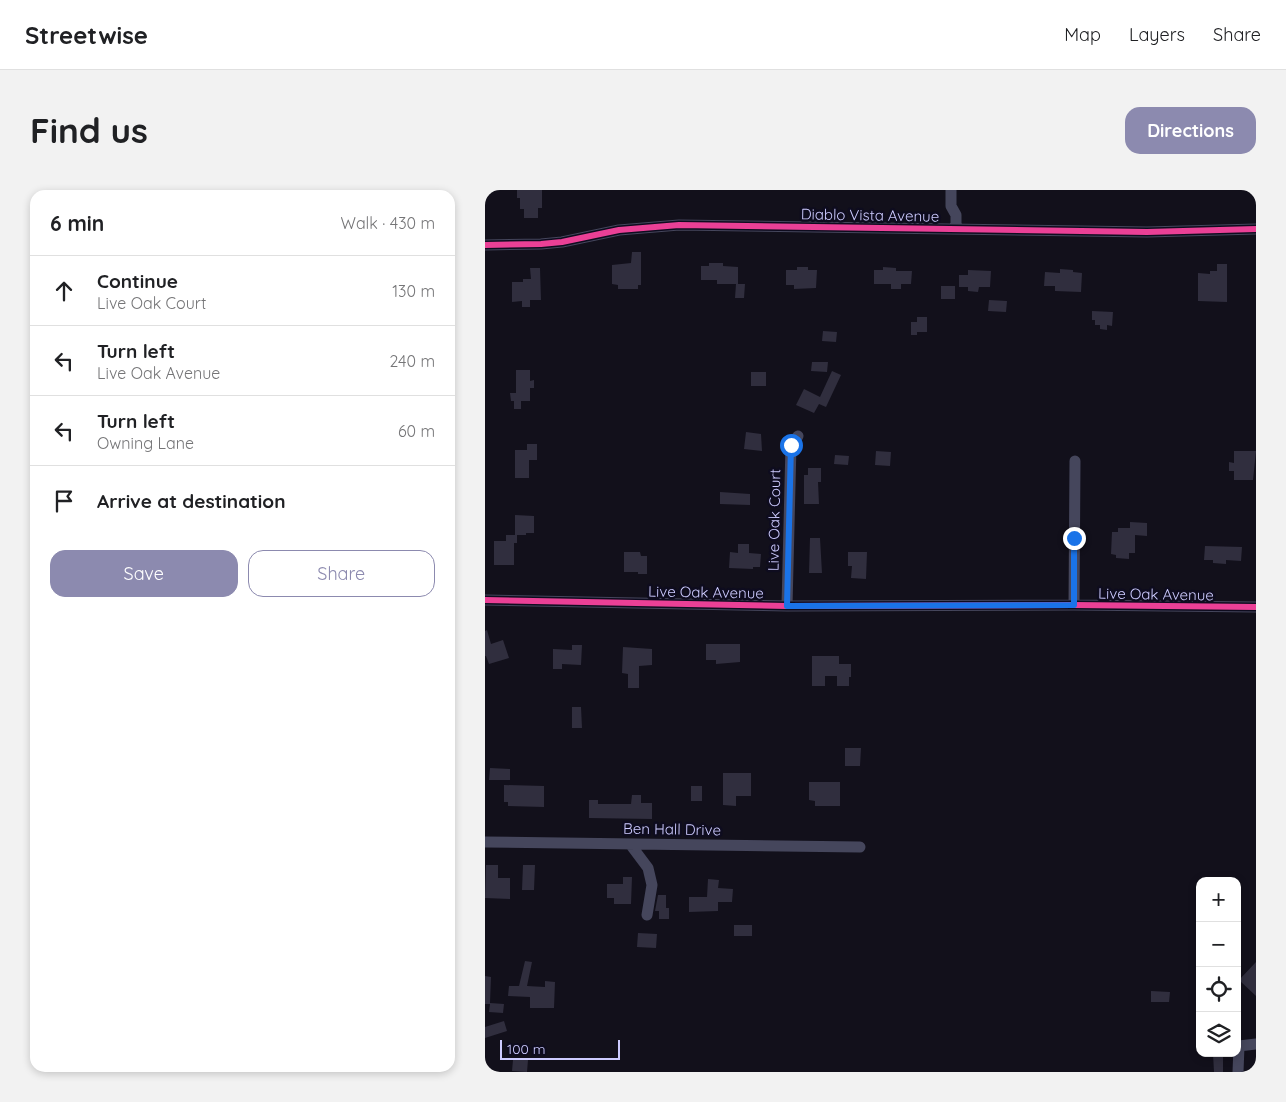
<!DOCTYPE html>
<meta charset="utf-8">
<style>
body{margin:0;font-family:Quicksand,sans-serif;background:#f2f2f2;color:#202124}
.controls{position:absolute;right:15px;bottom:15px;display:grid;overflow:hidden;border-radius:10px;box-shadow:0 2px 8px #0003}
.controls button{width:45px;height:45px;display:grid;place-items:center;padding:0;border:0;border-bottom:1px solid #e0e0e0;background:#fff;color:#202124;font:25px sans-serif}
.scale{position:absolute;left:15px;bottom:12px;width:120px;box-sizing:border-box;padding-left:5px;border:2px solid #cdcbff;border-top:0;font-size:14px;line-height:18px;white-space:nowrap;color:#cdcbff;-webkit-text-stroke:4px #0e0c1f;paint-order:stroke}
.stop{position:absolute;width:15px;height:15px;margin:-11px;border:4px solid #1a73e8;border-radius:50%;background:#fff}
.stop.end{background:#1a73e8;border-color:#fff;box-shadow:0 1px 5px #0008}
.list{margin:0;padding:0;list-style:none}
h2{display:flex;justify-content:space-between;align-items:center;height:65px;margin:0;padding:0 20px;font-size:21px}
h2 small{font-size:16px;font-weight:400;color:#757577}
.list li{display:grid;grid-template-columns:32px 1fr auto;gap:15px;align-items:center;box-sizing:border-box;height:70px;padding:0 20px;border-top:1px solid #e0e0e0}
.list b{display:block;font-size:19px;white-space:nowrap}
.list p{margin:0;font-size:16px;white-space:nowrap;color:#757577}
.list em{font-size:16px;font-style:normal;color:#757577}
.actions{display:flex;gap:10px;padding:15px 20px}
.actions a{flex:1;padding:11px 0;border:1px solid #8c8aaf;border-radius:15px;text-align:center;font-size:18px;color:#8c8aaf}
.actions .main{background:#8c8aaf;color:#fff}
.icon{flex:none;width:28px;height:28px;fill:none;stroke:currentColor;stroke-width:2;stroke-linecap:round;stroke-linejoin:round}
.map{position:relative;flex:none;width:771px;height:882px;overflow:hidden;border-radius:15px}
header{display:flex;align-items:center;gap:30px;box-sizing:border-box;height:70px;padding:0 25px;background:#fff;border-bottom:1px solid #e0e0e0}
header strong{font-size:24px}
nav{display:flex;gap:28px;margin-inline-start:auto;font-size:18px}
.intro{display:flex;align-items:center;justify-content:space-between;box-sizing:border-box;height:120px;padding:0 30px}
h1{margin:0;font-size:35px}
.button{padding:12px 22px;border-radius:15px;background:#8c8aaf;color:#fff;font-size:18px;font-weight:700}
main{display:flex;gap:30px;padding:0 30px}
aside{flex:1;background:#fff;border-radius:15px;box-shadow:0 2px 8px #0003}
.map>svg:first-child{display:block}
</style>
<header>
<strong>Streetwise</strong>
<nav><a>Map</a><a>Layers</a><a>Share</a></nav>
</header>
<div class="intro"><h1>Find us</h1><a class="button">Directions</a></div>
<main>
<aside>
<h2>6 min<small>Walk · 430 m</small></h2>
<ul class="list">
<li><svg class="icon" aria-label="ahead" viewBox="0 0 24 24"><path d="M12 20V5M6 11l6-6 6 6"/></svg><div><b>Continue</b><p>Live Oak Court</p></div><em>130 m</em></li>
<li><svg class="icon" aria-label="left" viewBox="0 0 24 24"><path d="M17 20v-9H6M10 6l-5 5 5 5"/></svg><div><b>Turn left</b><p>Live Oak Avenue</p></div><em>240 m</em></li>
<li><svg class="icon" aria-label="left" viewBox="0 0 24 24"><path d="M17 20v-9H6M10 6l-5 5 5 5"/></svg><div><b>Turn left</b><p>Owning Lane</p></div><em>60 m</em></li>
<li><svg class="icon" aria-label="arrive" viewBox="0 0 24 24"><path d="M6 21V4h12l-3 4 3 4H6"/></svg><div><b>Arrive at destination</b></div></li>
</ul>
<div class="actions"><a class="main">Save</a><a>Share</a></div>
</aside>
<div class="map">
<svg width="771" height="882" viewBox="0 0 771 882">
<rect width="100%" height="100%" fill="#12101b"/>
<path fill="#302e3e" d="M32,0H57V18H53V28H39V19H35V8H32Z
M147,62H156V95H153V99H133V95L127,94V75L146,73Z
M224,73H238V76L253,77V94H260L259,108H250L251,94H232V90H216V76H224Z
M732,74H742V112L713,111V83L725,84V81H732Z
M312,77H323V80H332L331,98L309,99V95H301V80H312Z
M398,77L411,78V81H427L426,94H416V99H406V94H389V80H398Z
M45,78H55L56,110H45V117H37V111L27,112V92H38V89H46Z
M575,79L588,80V82L597,83L596,102L570,101V96H559L560,82L575,83Z
M483,80L506,81L505,97H494L493,102L483,101V97H474V85H483Z
M456,96H470V109H456Z
M504,110L522,111L521,122L503,121Z
M607,121L628,122L627,136L622,135V140L615,139V135H610V130H607Z
M432,127H442V142H432V145H426V132H432Z
M338,141L352,142L351,152L337,151Z
M327,172H343L342,182L326,181Z
M31,180H45V191L49,190V198H45V211H36V219H29V211H26L25,203H31Z
M347,181L356,185L341,217L334,214L329,223L311,215L319,199L335,207Z
M266,182H281V196H266Z
M261,242L276,244L277,261L259,259Z
M42,254H52V270H44V288H30V260H42Z
M391,261L406,262L405,276L390,275Z
M749,261H771L768,290H749V281H744V272L749,273Z
M350,265L364,266L363,275L349,274Z
M323,278H336V292H333L334,314H319V285H323Z
M235,302L265,304V315L235,314Z
M30,325L49,326V343H41V345H32V353H29V375H9V351H21V345H30Z
M645,332L662,333V346L650,345V363H644V369L631,368V365L626,364L627,342H633V338H645Z
M325,348H335L337,383H324Z
M253,354H264V363L276,364L275,377H268V379L244,378L245,362L253,363Z
M720,356L757,357L756,371L741,370V374L728,373V370H719Z
M139,362H155L156,366H162V384H153V382H139Z
M363,362H382L381,389L366,388L367,376H363Z
M2,440L6,454L18,450L24,468L4,474L1,466H0V441Z
M221,454H255V472L231,474V470H221Z
M87,455H97L96,475L77,474V479H68V459L87,460Z
M138,457L167,459V475L154,476V498H143V484L137,483Z
M327,466H354V474H366V487H364V496H352V486H340V496H327Z
M87,517H96L97,538H87Z
M360,558H376L375,576H360Z
M5,578L25,579V590H4Z
M238,583H266V606H251V616L238,615Z
M324,592H355V616H330V611L324,610Z
M19,595L59,596V617L23,616V612H19Z
M206,596H217V611H206Z
M147,605H156V613H167V629L104,628V610H113V614H146Z
M1,675H13V688H25V709L0,708Z
M38,675H50L49,700H37Z
M138,687H147L146,714H129V708H122V694H138Z
M223,689L234,690L233,698L248,699L247,712H233V721L204,722V707H222Z
M173,705H181V718H184V729H174V721H170Z
M249,735H267V746H249Z
M153,743L172,744L171,758L152,757Z
M40,771L47,772L42,796L60,797V791L70,792L69,818H45V807L23,806L24,796H34Z
M771,772V806L754,790Z
M0,786L6,787L5,813L19,814L18,823L4,822L5,814H0Z
M666,801L685,802L684,812H666Z
M19,831L22,841L0,848V837Z
M728,864H738V882H729Z
M28,870H43L42,882L27,881Z"/>
<g fill="none" stroke-linecap="round" stroke-linejoin="round">
<path stroke="#45465c" stroke-width="11" d="M466,0V16L471,25V39
M0,55L56,54L77,52L134,40L194,35L662,42L771,39
M0,410L302,416L589,415L771,417
M589,415L590,271
M302,416L306,255L313,246
M0,652L375,657
M145,654L163,678L167,695L162,725
M753,882L754,856L771,854"/>
<defs>
<path id="cycleway" d="M0,55L56,54L77,52L134,40L194,35L662,42L771,39
M0,410L302,416L589,415L771,417"/>
</defs>
<use href="#cycleway" stroke="#0e0c1f" stroke-width="9"/>
<use href="#cycleway" stroke="#ea4096" stroke-width="6"/>
</g>
<g fill="none" stroke-linecap="round" stroke-linejoin="round">
<path stroke="#1a73e8" stroke-width="6" d="M306,255L302,416L589,415V348"/>
</g>
<g text-anchor="middle" dominant-baseline="central" stroke-width="5" stroke-linejoin="round" paint-order="stroke">
<g font-size="15" fill="#cdcbff" stroke="#0e0c1f">
<text transform="translate(385 25) rotate(1)">Diablo Vista Avenue</text>
<text transform="translate(289 330) rotate(-89)">Live Oak Court</text>
<text transform="translate(221 402) rotate(1)">Live Oak Avenue</text>
<text transform="translate(671 404) rotate(1)">Live Oak Avenue</text>
<text transform="translate(187 639) rotate(1)">Ben Hall Drive</text>
</g>
</g>
</svg>
<div class="controls">
<button>+</button>
<button>−</button>
<button><svg class="icon" aria-label="locate" viewBox="0 0 24 24"><circle cx="12" cy="12" r="6"/><path d="M12 2v4M12 18v4M2 12h4M18 12h4"/></svg></button>
<button><svg class="icon" aria-label="layers" viewBox="0 0 24 24"><path d="M12 4l9 5-9 5-9-5zM3 14l9 5 9-5"/></svg></button>
</div>
<div class="scale">100 m</div>
<div class="stop" style="left:306px;top:255px"></div>
<div class="stop end" style="left:589px;top:348px"></div>
</div>
</main>
